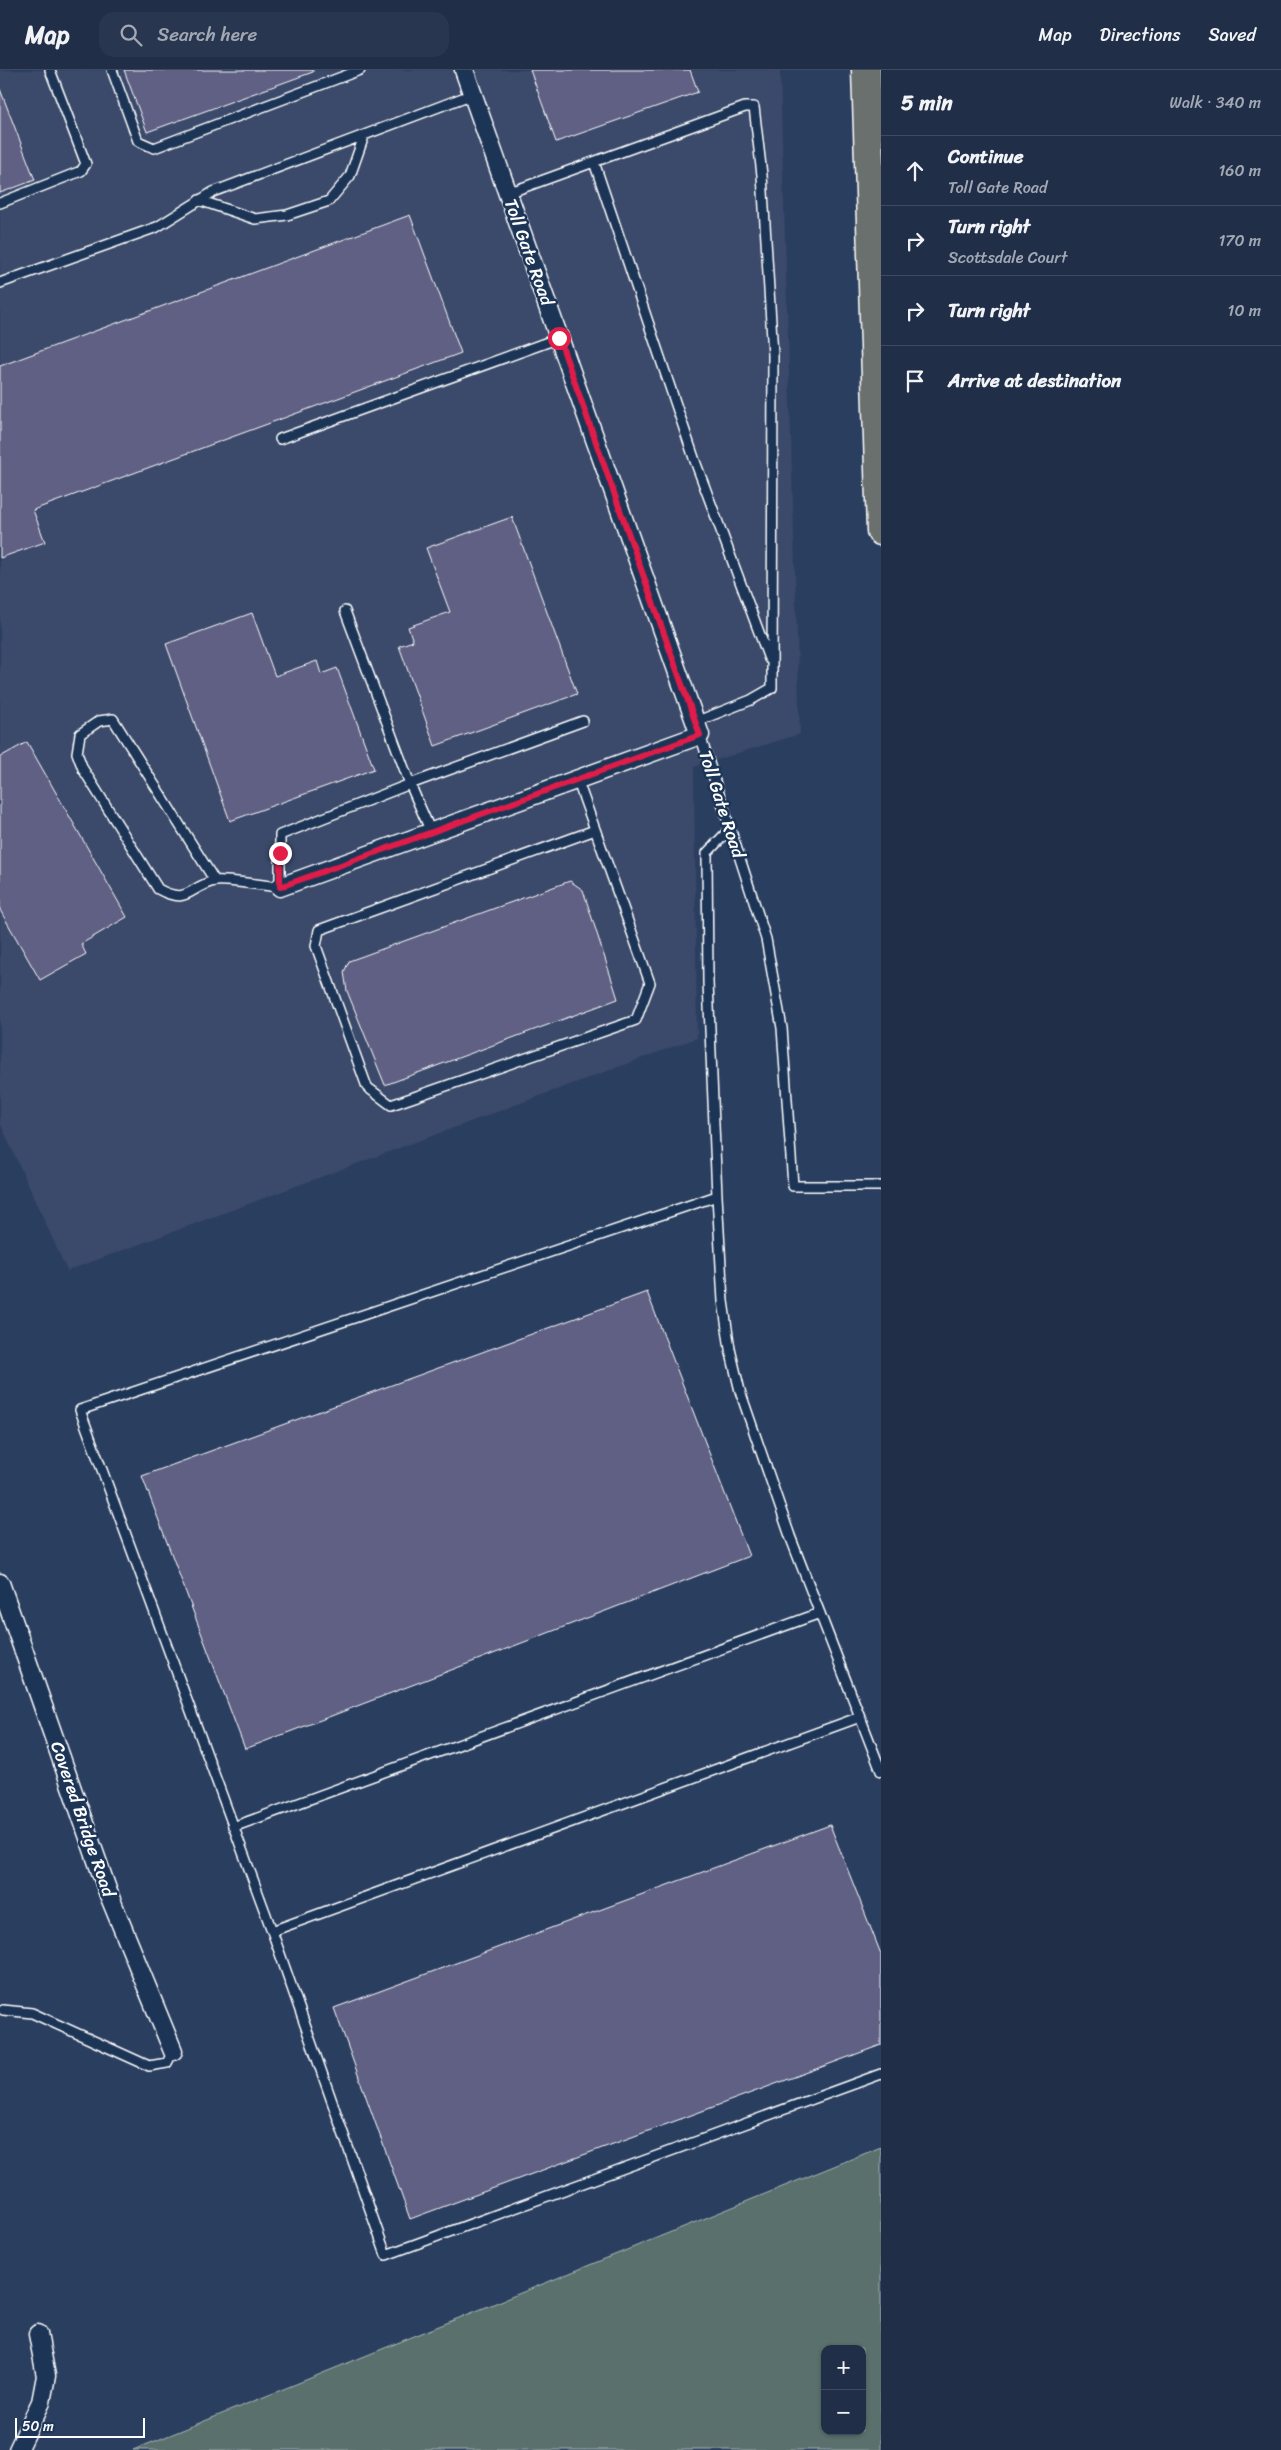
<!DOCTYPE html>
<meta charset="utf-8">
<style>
body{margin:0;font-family:Sriracha,sans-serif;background:#28364f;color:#f1f3f6}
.controls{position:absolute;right:15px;bottom:15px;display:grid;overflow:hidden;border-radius:10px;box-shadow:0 1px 4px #0004}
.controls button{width:45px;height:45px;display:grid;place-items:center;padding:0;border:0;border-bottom:1px solid #3d4a60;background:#202e48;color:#f1f3f6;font:25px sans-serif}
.scale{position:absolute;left:15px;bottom:12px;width:130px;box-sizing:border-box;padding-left:5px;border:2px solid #fff;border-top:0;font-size:14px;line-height:18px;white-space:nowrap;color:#fff;-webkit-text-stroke:4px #1d3557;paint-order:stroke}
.stop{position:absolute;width:15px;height:15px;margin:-11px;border:4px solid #e11d48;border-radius:50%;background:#fff}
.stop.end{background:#e11d48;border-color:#fff;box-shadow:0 1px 5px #0008}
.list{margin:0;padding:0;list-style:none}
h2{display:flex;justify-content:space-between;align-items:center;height:65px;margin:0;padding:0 20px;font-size:21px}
h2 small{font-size:16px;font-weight:400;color:#a2a8b4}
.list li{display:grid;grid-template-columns:32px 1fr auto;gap:15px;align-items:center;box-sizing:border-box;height:70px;padding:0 20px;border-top:1px solid #3d4a60}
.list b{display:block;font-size:19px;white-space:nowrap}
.list p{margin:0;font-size:16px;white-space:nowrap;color:#a2a8b4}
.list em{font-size:16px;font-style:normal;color:#a2a8b4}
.icon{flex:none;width:28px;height:28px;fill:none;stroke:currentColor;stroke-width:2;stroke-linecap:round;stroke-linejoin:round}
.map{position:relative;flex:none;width:881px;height:2380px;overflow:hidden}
header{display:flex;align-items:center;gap:30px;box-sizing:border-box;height:70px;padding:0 25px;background:#202e48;border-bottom:1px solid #3d4a60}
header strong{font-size:24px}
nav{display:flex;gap:28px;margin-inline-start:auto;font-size:18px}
.search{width:350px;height:45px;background:#28364f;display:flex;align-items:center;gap:12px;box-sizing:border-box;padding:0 18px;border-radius:15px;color:#a2a8b4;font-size:19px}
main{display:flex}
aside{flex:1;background:#202e48}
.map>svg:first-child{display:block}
</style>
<header>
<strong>Map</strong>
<div class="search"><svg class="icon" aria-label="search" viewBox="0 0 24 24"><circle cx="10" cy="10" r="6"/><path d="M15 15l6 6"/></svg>Search here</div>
<nav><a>Map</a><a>Directions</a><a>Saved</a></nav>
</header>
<main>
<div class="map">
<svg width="881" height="2380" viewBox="0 0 881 2380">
<rect width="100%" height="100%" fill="#2a3e60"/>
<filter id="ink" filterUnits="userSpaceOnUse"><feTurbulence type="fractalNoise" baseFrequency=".02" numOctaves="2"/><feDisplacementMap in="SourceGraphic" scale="10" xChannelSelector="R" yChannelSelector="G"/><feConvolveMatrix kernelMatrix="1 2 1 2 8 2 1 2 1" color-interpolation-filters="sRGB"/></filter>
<g filter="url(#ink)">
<path fill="#3a486b" d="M0,0H780L800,664L694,697L697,968L67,1201L0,1053Z"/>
<path fill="#5a706c" stroke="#acb8b6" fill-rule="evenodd" d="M881,2077V2380H133ZM825,2279H862V2361H825Z"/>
<path fill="#5e6084" stroke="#fff" d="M124,0H313V2L147,62Z
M530,0H690L698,22L556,72Z
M0,19L35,110L0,123Z
M410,145L461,283L33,440L45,472L0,488V296Z
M512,447L577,624L435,676L399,576L413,571L408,557L450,542L426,478Z
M252,543L275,606L317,591L321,604L337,598L374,699L230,751L166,574Z
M27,672L127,847L81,874L86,884L40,910L0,840V687Z
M570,811L583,820L618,929L385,1015L347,921L344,902L349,891Z
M647,1222L749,1486L245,1679L142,1406Z
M830,1755L881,1884V1975L410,2149L334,1938Z"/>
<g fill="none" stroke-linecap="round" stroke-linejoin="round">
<defs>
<path id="lane" d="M112,0L138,71L154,78L360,0
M594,92L695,391L769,589
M508,123L745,37H754L762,105L773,285L772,618L751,630L695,652
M199,130L255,149L287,145L329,131L350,106L364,66
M0,133L81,101L86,94L50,0
M0,213L157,157L213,122L473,24
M280,369L559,268
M700,665L766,869L782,958L793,1116H881
M577,709L650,913L636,950L391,1035L367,1017L316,876L319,860L595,760
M730,759L707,783L708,912L717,1126L723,1231L730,1279L740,1321L790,1466L881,1701
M431,762L410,714L583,651
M215,811L113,649L99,651L80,664L77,683L83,699L158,819C189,836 189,816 215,811C226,809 266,816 280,817V765L410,714L345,541
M860,1647L272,1861L386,2185L881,2004
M233,1757L820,1543
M272,1861L80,1340L717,1126
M3,1940L32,1943L149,1996L167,1993L173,1981"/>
<path id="street" d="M280,817L700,665L464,0
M0,1513L109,1825L173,1981
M18,2380L41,2332L46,2306L38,2264"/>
<path id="highway" d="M866,0L881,461"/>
</defs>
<use href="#lane" stroke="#fff" stroke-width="12"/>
<use href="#street" stroke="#fff" stroke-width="21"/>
<use href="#highway" stroke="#fff" stroke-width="31"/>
<use href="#lane" stroke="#1d3557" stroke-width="9"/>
<use href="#street" stroke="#1d3557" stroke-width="18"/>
<use href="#highway" stroke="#6b706d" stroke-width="28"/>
</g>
</g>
<g fill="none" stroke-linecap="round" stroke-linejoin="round" filter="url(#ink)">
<path stroke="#e11d48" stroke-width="6" d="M280,783V817L700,665L559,268"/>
</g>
<g text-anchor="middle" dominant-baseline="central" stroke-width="5" stroke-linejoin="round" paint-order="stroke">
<g font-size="18" fill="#fff" stroke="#1d3557">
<text transform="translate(529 182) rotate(70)">Toll Gate Road</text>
<text transform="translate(722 734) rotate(72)">Toll Gate Road</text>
<text transform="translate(83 1749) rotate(71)">Covered Bridge Road</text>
</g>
</g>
</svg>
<div class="controls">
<button>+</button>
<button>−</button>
</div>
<div class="scale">50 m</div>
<div class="stop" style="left:559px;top:268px"></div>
<div class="stop end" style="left:280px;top:783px"></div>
</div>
<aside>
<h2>5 min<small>Walk · 340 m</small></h2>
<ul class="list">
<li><svg class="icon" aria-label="ahead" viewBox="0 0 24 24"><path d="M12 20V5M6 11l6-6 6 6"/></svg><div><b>Continue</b><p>Toll Gate Road</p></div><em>160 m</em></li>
<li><svg class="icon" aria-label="right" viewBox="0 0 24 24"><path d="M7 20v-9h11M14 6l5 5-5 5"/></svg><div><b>Turn right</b><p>Scottsdale Court</p></div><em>170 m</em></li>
<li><svg class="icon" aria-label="right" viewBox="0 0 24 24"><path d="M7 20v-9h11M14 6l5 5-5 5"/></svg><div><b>Turn right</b></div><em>10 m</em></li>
<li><svg class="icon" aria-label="arrive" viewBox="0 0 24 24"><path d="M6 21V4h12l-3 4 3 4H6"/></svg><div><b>Arrive at destination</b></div></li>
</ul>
</aside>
</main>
